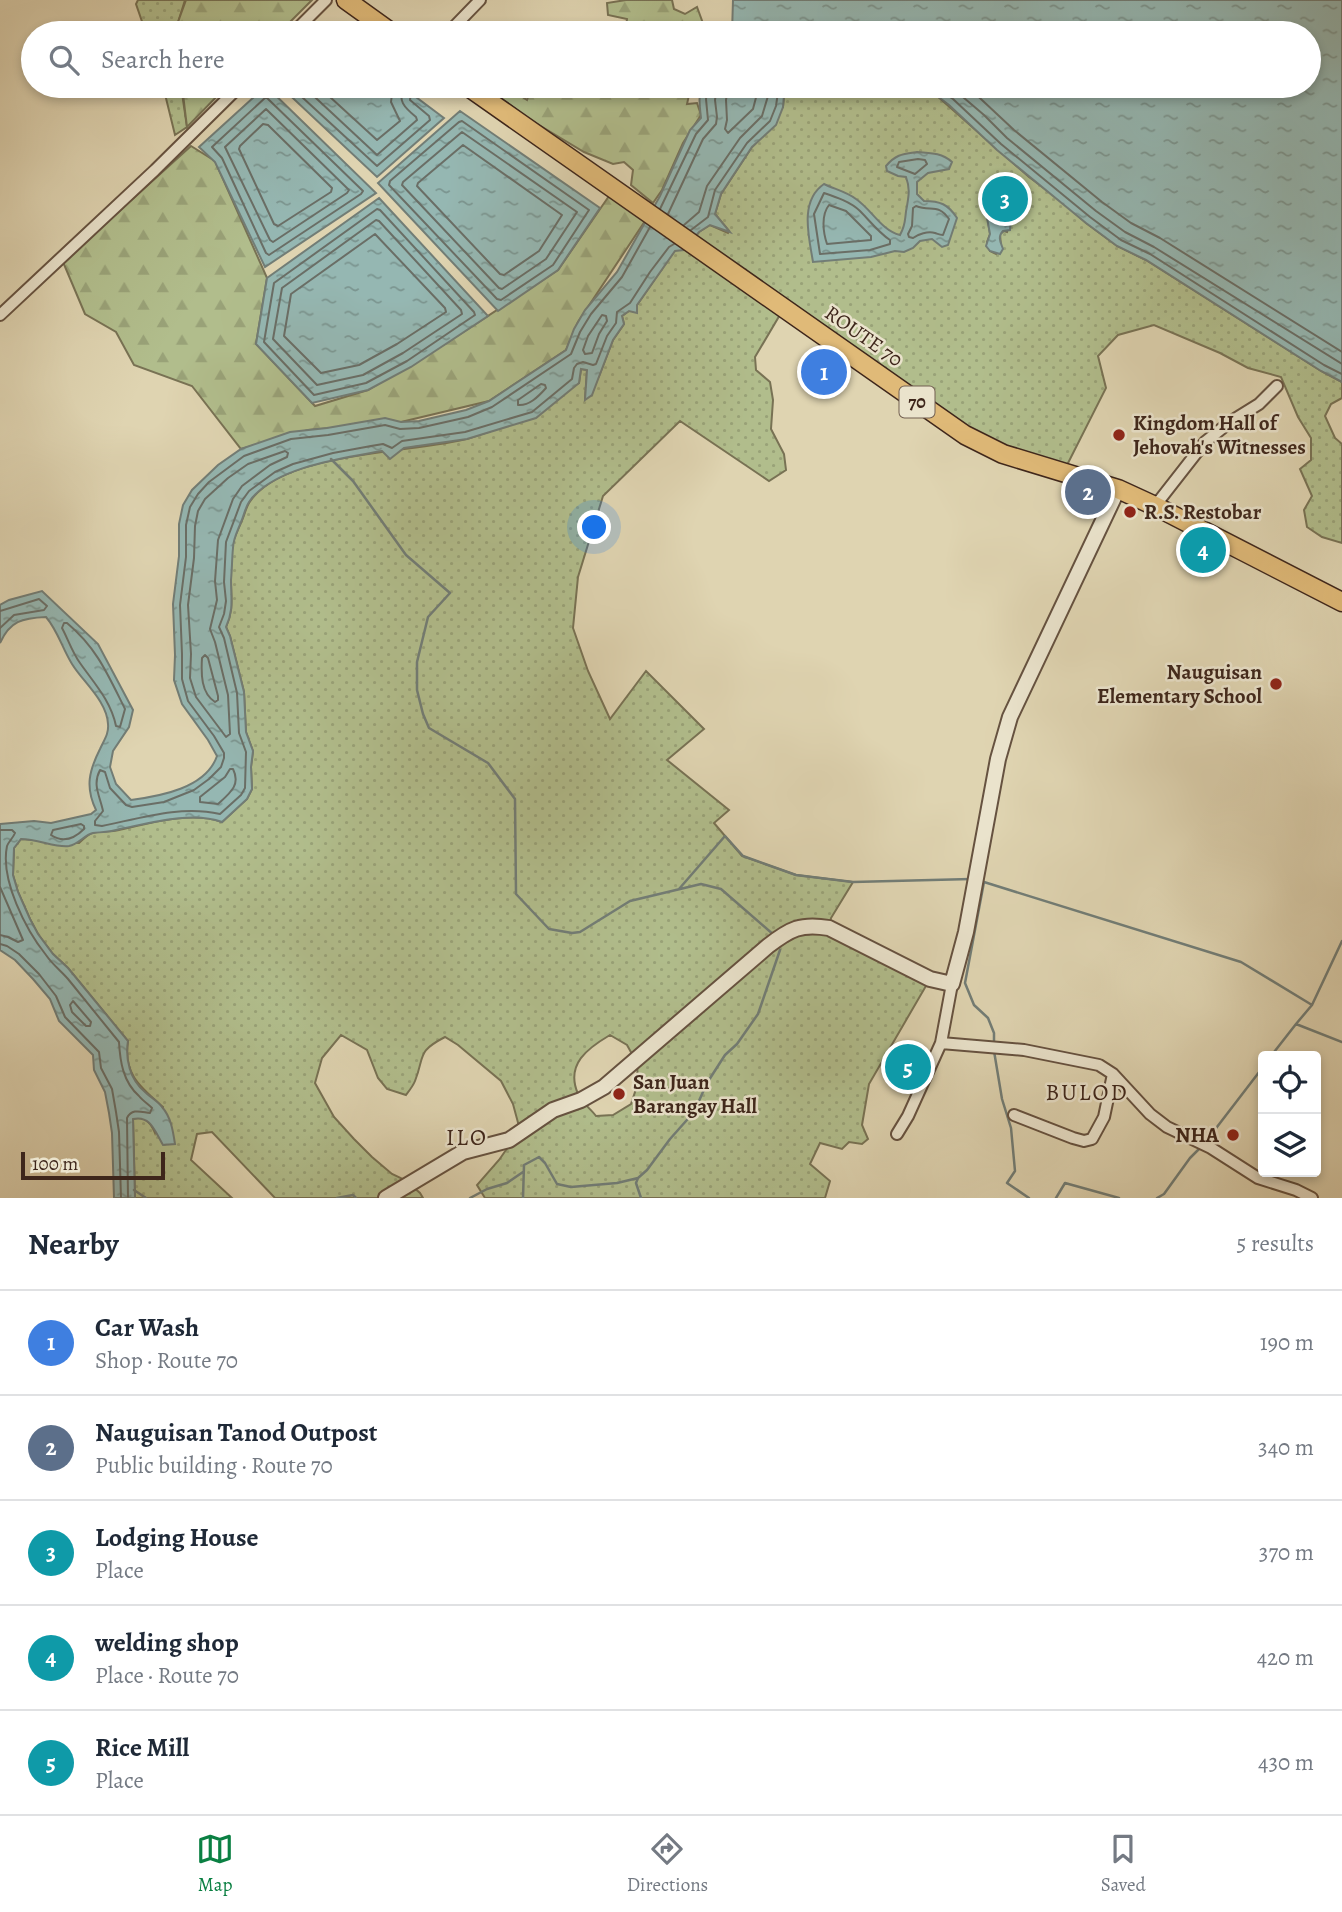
<!DOCTYPE html>
<meta charset="utf-8">
<style>
body{margin:0;font-family:Alegreya,serif;background:#f2f2f3;color:#1f2937}
.controls{position:absolute;right:21px;bottom:21px;display:grid;overflow:hidden;border-radius:7px;box-shadow:0 4px 10px #0003}
.controls button{width:63px;height:63px;display:grid;place-items:center;padding:0;border:0;border-bottom:2px solid #e0e1e3;background:#fff;color:#1f2937;font:35px sans-serif}
.scale{position:absolute;left:21px;bottom:18px;width:144px;box-sizing:border-box;padding-left:7px;border:4px solid #3e261b;border-top:0;font-size:19px;line-height:24px;white-space:nowrap;color:#3e261b;-webkit-text-stroke:5px #eae3cc;paint-order:stroke}
.you{position:absolute;left:595px;top:528px;width:24px;height:24px;margin:-18px;border:5px solid #fff;border-radius:50%;background:#1a73e8;box-shadow:0 0 0 10px #1a73e833}
.badge{display:grid;place-items:center;width:46px;height:46px;border-radius:50%;background:#0b8043;color:#fff;font-size:23px;font-weight:700}
.pin{position:absolute;translate:-50% -50%;border:4px solid #fff;box-shadow:0 2px 7px #0006}
.list{margin:0;padding:0;list-style:none}
h2{display:flex;justify-content:space-between;align-items:center;height:91px;margin:0;padding:0 28px;font-size:30px}
h2 small{font-size:23px;font-weight:400;color:#747a83}
.list li{display:grid;grid-template-columns:46px 1fr auto;gap:21px;align-items:center;box-sizing:border-box;height:105px;padding:0 28px;border-top:2px solid #e0e1e3}
.list b{display:block;font-size:26px;white-space:nowrap}
.list p{margin:0;font-size:23px;white-space:nowrap;color:#747a83}
.list em{font-size:23px;font-style:normal;color:#747a83}
.icon{flex:none;width:38px;height:38px;fill:none;stroke:currentColor;stroke-width:2;stroke-linecap:round;stroke-linejoin:round}
.map{position:relative;flex:none;width:1342px;height:1198px;overflow:hidden}
.search{position:absolute;background:#fff;box-shadow:0 4px 10px #0003;left:21px;right:21px;top:21px;height:77px;display:flex;align-items:center;gap:18px;box-sizing:border-box;padding:0 24px;border-radius:38px;color:#747a83;font-size:26px}
.sheet{height:616px;background:#fff}
nav{display:flex;justify-content:space-around;align-items:center;box-sizing:border-box;height:98px;border-top:2px solid #e0e1e3;background:#fff;font-size:19px;color:#747a83}
nav a{display:grid;justify-items:center;gap:4px}
nav .on{color:#0b8043}
.map>svg:first-child{display:block}
</style>
<div class="map">
<svg width="1342" height="1198" viewBox="0 0 1342 1198">
<defs>
<pattern id="grass-dots" width="8" height="8" patternUnits="userSpaceOnUse" patternTransform="scale(1.75)"><rect width="8" height="8" fill="#b1bd8c"/><path d="M2 2h.1M6 6h.1" fill="none" stroke="#99a278" stroke-width="1.8" stroke-linecap="round"/></pattern>
<pattern id="forest-firs" width="22" height="20" patternUnits="userSpaceOnUse" patternTransform="scale(1.75)"><rect width="22" height="20" fill="#b1bd8c"/><path d="M5 1l3.5 6h-7zM16 11l3.5 6h-7z" fill="#99a278"/></pattern>
<pattern id="water-ripples" width="26" height="14" patternUnits="userSpaceOnUse" patternTransform="scale(1.75)"><rect width="26" height="14" fill="#95b7b2"/><path d="M2 4q2-2 4 0t4 0M15 11q2-2 4 0t4 0" fill="none" stroke="#7b9590"/></pattern>
</defs>
<rect width="100%" height="100%" fill="#dfd4b1"/>
<filter id="stains"><feTurbulence type="fractalNoise" baseFrequency=".00286" numOctaves="4"/><feColorMatrix values="0 0 0 0 .2 0 0 0 0 .09 0 0 0 0 .02 0 0 0 .5 -.17"/></filter>
<radialGradient id="worn" r=".72"><stop offset=".6" stop-color="#630" stop-opacity="0"/><stop offset="1" stop-color="#630" stop-opacity=".3"/></radialGradient>
<path fill="url(#grass-dots)" stroke="#787254" stroke-width="2" fill-rule="evenodd" d="M138,0H185L177,26V33H146L136,4Z
M163,86H181L187,127L175,135Z
M799,86H915L936,95L1029,177L1060,200L1086,223L1117,246L1146,260L1321,371L1342,382V398L1331,404L1325,416L1335,438L1342,444V543L1322,537L1307,527L1304,510L1312,496L1300,469L1311,460V438L1298,417L1281,377L1248,368L1220,353L1154,325L1118,335L1098,356L1106,388L1063,473L1003,454L784,308L755,357L756,370L770,382L773,400L771,429L784,454L786,470L769,481L680,421L603,496L578,577L573,628L588,671L610,719L646,671L704,729L667,760L729,810L714,823L742,856L796,875L853,882L831,918L829,928L930,979L869,1084L862,1125L868,1139L862,1144L849,1142L842,1149L820,1143L810,1164L830,1181L825,1198H485L477,1185L499,1160L520,1130L513,1104L501,1081L458,1045L445,1037C416,1052 425,1056 415,1081C413,1086 409,1091 406,1095L387,1089L378,1078L367,1050L341,1035L322,1058L315,1083L334,1117L354,1139L372,1157L392,1174L405,1180L420,1193L423,1198H275L212,1132L197,1134L191,1160L232,1198H135L133,1119C145,1115 151,1123 155,1133L163,1107C140,1087 123,1074 128,1041L68,968L53,954L38,934L30,919L18,892L13,875L14,848L21,839L79,843C83,839 87,835 92,833C101,831 110,832 119,830C150,823 191,811 222,822L247,799L252,789L251,767L253,751L246,732L244,692L230,636L226,627C234,609 231,599 231,580C231,570 231,553 233,543C235,535 240,526 243,518C245,513 246,508 249,503C282,450 415,454 470,438C499,429 528,418 554,402C563,397 570,388 579,383L581,369L587,370L585,399L599,376L613,340L624,324L622,316L637,305L675,250L685,249L699,232L710,225L728,233L729,231L715,214L721,194L752,147L761,138L783,107L784,95ZM992,209L1010,216L1007,232L1004,231L1000,234L1001,246L996,254L990,251L987,242L990,234L988,221L991,217ZM610,1035L627,1045L637,1063L638,1083L631,1104L613,1115L596,1116C591,1109 581,1102 578,1094C565,1064 588,1048 610,1035Z"/>
<path fill="url(#forest-firs)" stroke="#787254" stroke-width="2" d="M186,0H312L279,33H174Z
M626,0H672L674,9L685,14L697,7L704,26L693,33H625L627,19L608,15L607,3Z
M182,86H227L187,127Z
M480,86H506L527,100L530,91L542,95L547,86H691L687,104L697,103L701,115L683,143L662,190L653,203L631,185L633,170L624,162L613,164L584,152L529,119L509,104L498,102Z
M191,146L215,161L267,278L256,344L315,406L368,390L445,344L558,270L609,196L647,218L578,322L566,350L489,401L401,422L308,430L241,449L192,386L134,365L116,332L85,314L63,262Z"/>
<path fill="url(#water-ripples)" stroke="#727d76" stroke-width="2" d="M733,0H1342V382L1321,371L1146,260L1117,246L1086,223L997,150L949,105L936,95L915,86H1309V33H732Z
M266,86L376,193L265,267L215,162L199,147Z
M280,86H423L425,87L416,97L444,118L377,177Z
M704,86H799L784,95L783,107L776,125L752,147L721,194L715,214L730,232L710,225L699,232L684,250L675,251L637,305V313L629,311L622,316L624,324L613,340L592,395L585,400L587,370L581,369L579,383L536,418L467,439L404,448L390,459L382,451C343,458 273,467 249,502C245,508 244,516 241,522C238,530 233,539 233,548C232,558 232,569 231,580C231,599 234,609 226,627L230,636L244,692L246,732L253,751L251,767L252,789L247,799L222,822C192,811 150,823 120,829C111,832 102,832 93,833C84,835 79,844 69,846C56,848 38,839 21,839L14,848L13,875L18,892L30,919L38,934L53,954L68,968L128,1041C125,1059 130,1080 145,1092C150,1097 158,1101 162,1107C171,1117 173,1131 175,1144L163,1145C155,1132 151,1115 133,1119L135,1198H114L112,1133L109,1113L105,1092L94,1070L93,1055L59,1021L50,999L33,979L15,960L0,950V824L34,821L51,823L91,814L96,810C85,787 89,771 100,749C104,740 109,734 108,724C107,701 83,682 72,664C62,648 58,631 46,617C22,618 10,621 0,643V605L9,600L42,591L98,644L133,710L129,727L113,751L110,767L116,784L131,800C161,796 206,788 217,756L208,740L182,704L174,680L175,655L173,604L179,556V524L183,505L192,490L218,465L241,449L290,432L327,428L385,418L401,422L419,421L466,410L489,401L566,350L574,329L585,310L617,272L660,196L690,130L701,118C700,107 697,95 704,86Z
M460,111L600,208L558,270L498,311L378,183Z
M917,152C931,153 942,153 952,162L949,169L928,173L917,182V194L924,201C940,201 948,204 957,218L948,245L942,247L932,239L920,241L913,248L904,252L895,251L871,257L813,262C809,237 799,201 824,184C834,189 847,192 856,199C872,210 881,230 900,235C907,222 904,219 907,206C909,194 910,188 906,177L898,176L887,171L886,166C896,154 903,154 917,152Z
M379,198L488,316L411,367L368,390L312,403L256,344L267,278Z
M992,209C1007,214 1012,213 1010,230L1003,231C997,237 1001,243 1003,249L1000,254L990,251L986,246L990,234L987,218L991,217L989,211Z"/>
<g fill="none" stroke-linecap="round" stroke-linejoin="round">
<path stroke="#6a6e66" stroke-width="2" d="M290,86L377,166L430,120L429,116L410,100L411,93L417,86
M303,86L377,155L417,120L416,117C405,108 396,100 405,86
M318,86L377,140L400,121L391,102L393,86
M728,86L726,100L727,120L725,129L728,133L753,109L759,86
M932,86L953,99L1001,144L1090,217L1121,240L1150,254L1324,365L1342,374
M950,86L984,115L1007,138L1096,211L1125,232L1154,247L1342,364
M967,86L1014,130L1102,202L1131,223L1160,238L1342,352
M266,97L363,191L361,194L269,255L266,253L222,158L212,147Z
M266,109L349,190L347,193L273,242L270,240L225,147Z
M462,121L589,210L553,265L501,300L497,299L389,185L390,181L459,122Z
M263,124L268,125L332,188L331,192L278,226L274,224L239,149L240,146Z
M462,132L577,212L546,259L502,289L499,288L402,185L403,182Z
M463,145L562,215L539,251L504,275L500,274L417,186L418,183Z
M918,159L925,160L927,164L915,174L897,167L899,162Z
M824,193C836,197 851,202 860,211C870,221 878,232 890,240V244L870,250L820,254L814,214Z
M829,205L846,211L871,236V240L827,244C823,232 821,215 829,205Z
M916,206C931,212 938,203 949,219L943,235C940,235 938,234 935,233C928,231 918,234 913,238L909,237L908,234L912,226L913,208Z
M377,209L380,210L474,312L475,315L407,361L366,383L314,395L264,342L274,283Z
M660,209L696,134L708,120L706,99L708,86
M668,214L703,139L716,124L717,117L715,100L717,86
M376,220L379,221L461,310L462,314L403,353L363,375L317,385L273,339L282,288Z
M684,225L699,212L707,186L740,138L762,116L771,86
M650,227L622,277L591,314L580,332L571,354L492,407L468,417L419,428L400,429L385,425L328,435L291,439L244,456L209,482L198,494L190,507L186,525V557L180,605L182,654V679L188,701L214,736L224,753V758L221,767L209,779L194,790L164,802L132,807L126,805L110,788L105,772L100,770C92,785 100,796 103,811L95,821V825L102,826C141,818 181,805 220,814L241,795L245,788L246,752L239,733L237,693L224,638L219,627L224,614L226,601L224,582L226,542L241,502L249,491L275,472L293,464L333,453L371,446L383,444L392,448L402,441L465,432L532,412L572,379L574,368L577,364L583,362L593,365L596,364L607,336L616,323L617,312L630,303L650,272L669,247L674,244
M691,230L708,217L715,190L747,143L770,121L776,106L778,92L784,86
M375,234L445,308L446,312L397,344L359,365L321,373L284,336L291,294Z
M602,315L606,316L607,321L599,334L592,353L585,354L583,350L588,336Z
M541,384L545,385L546,388C538,397 529,406 518,405V400Z
M285,451L288,453L287,457L270,465L242,486L233,499L218,540L215,581L217,600L210,629L215,642L228,695L230,734L226,737L196,697L190,678L191,654L188,605L194,558L195,526L198,511L205,499L228,478L248,464Z
M0,611L39,599L47,606L44,610L14,615L0,628
M64,623H67C97,648 108,675 125,709L120,727L116,726C111,701 94,683 80,663C72,652 68,639 62,628Z
M205,655L208,658L218,696V700L215,702C201,693 201,674 202,658Z
M230,769H233C241,785 230,793 218,804L200,802V797L225,777Z
M81,824L84,826V829C74,839 63,843 51,835L53,830Z
M0,830H12L15,833C13,838 9,841 7,846C0,880 26,930 46,955C52,964 61,971 68,979C85,1000 102,1021 119,1042C120,1061 123,1082 139,1096C143,1101 148,1104 152,1108L150,1113C141,1112 132,1108 127,1118L128,1198
M0,887L23,940L18,942L8,937L0,935
M0,944L7,946L19,954L39,974L56,996L65,1017L99,1052L101,1068L112,1089L116,1112L119,1132L121,1198
M73,1001L91,1022L90,1026H86L72,1012L70,1005Z"/>
<path stroke="#727d76" stroke-width="2.5" d="M331,459L353,481L406,555L450,593L428,617L417,662V690L423,714L429,728L488,763L515,799L516,894L549,929L572,933L580,932L630,901L701,884L721,889L774,935
M679,889L725,836L743,856L796,875L853,882L971,879
M1296,1024L1312,1005L1342,941
M994,1045V1033L988,1018L974,1005L965,983L984,882L1241,962L1312,1005
M994,1051L1002,1099L1011,1128L1015,1171L1007,1183L1029,1198
M1271,1056L1296,1024L1342,1042
M1207,1140L1263,1067
M638,1178L636,1183L641,1198
M134,1190L146,1198
M337,1198L353,1195L356,1198
M470,1198L487,1189L507,1183L523,1172
M523,1198L524,1165L539,1157L545,1163L557,1184L571,1187L617,1183L638,1178L647,1170L670,1139L694,1112L707,1083L725,1055L737,1044L758,1014L780,950
M1056,1198L1065,1183L1119,1198
M1157,1198L1164,1194L1190,1158L1200,1148"/>
<defs>
<path id="minor" d="M293,33L326,0
M448,33L480,0
M0,315L155,170L240,86
M1155,506L1205,442L1230,422L1259,404L1277,386
M941,1043L1024,1050L1099,1065L1113,1074L1150,1114L1167,1127L1211,1148L1258,1178L1296,1190L1312,1198
M1014,1115L1073,1138L1084,1141L1092,1139L1104,1117L1113,1074
M897,1134L908,1116L941,1043L952,984"/>
<path id="tertiary" d="M386,1198L463,1152L509,1140L553,1110L581,1100L604,1087L768,946C790,929 801,923 829,928L930,979L952,984L966,932L998,759L1010,717L1118,489"/>
<path id="trunk" d="M346,0L392,33
M467,86L965,435L1003,454L1118,489L1155,506L1342,602"/>
</defs>
<use href="#minor" stroke="#665240" stroke-width="14"/>
<use href="#tertiary" stroke="#665240" stroke-width="18"/>
<use href="#trunk" stroke="#3e261b" stroke-width="21"/>
<use href="#minor" stroke="#eae3cc" stroke-width="10"/>
<use href="#tertiary" stroke="#eae3cc" stroke-width="14"/>
<use href="#trunk" stroke="#e0ba78" stroke-width="18"/>
</g>
<g fill="#8f2418" stroke="#eae3cc" stroke-width="2.5">
<circle cx="1119" cy="435" r="7"/>
<circle cx="1130" cy="512" r="7"/>
<circle cx="1276" cy="684" r="7"/>
<circle cx="619" cy="1094" r="7"/>
<circle cx="1233" cy="1135" r="7"/>
</g>
<g text-anchor="middle" dominant-baseline="central" stroke-width="5" stroke-linejoin="round" paint-order="stroke">
<rect fill="#eae3cc" stroke="#725f50" stroke-width="2" x="899.5" y="386.5" width="35" height="31" rx="5"/>
<g font-size="19" font-weight="bold" fill="#3e261b">
<text x="917" y="402">70</text>
</g>
<g font-size="21" fill="#3e261b" stroke="#eae3cc">
<text transform="translate(864 336) rotate(35)">ROUTE 70</text>
</g>
<g font-size="21" font-weight="bold" fill="#3e261b" stroke="#eae3cc" text-anchor="start">
<text x="1133" y="423">Kingdom Hall of<tspan x="1133" dy="24">Jehovah's Witnesses</tspan></text>
<text x="1144" y="512">R.S. Restobar</text>
<text x="1262" y="672" text-anchor="end">Nauguisan<tspan x="1262" dy="24">Elementary School</tspan></text>
<text x="633" y="1082">San Juan<tspan x="633" dy="24">Barangay Hall</tspan></text>
<text x="1219" y="1135" text-anchor="end">NHA</text>
</g>
<g font-size="23" letter-spacing="2" fill="#3e261b" stroke="#eae3cc">
<text x="1087" y="1092">BULOD</text>
<text x="467" y="1137">ILO</text>
</g>
</g>
<rect width="100%" height="100%" filter="url(#stains)"/>
<rect width="100%" height="100%" fill="url(#worn)"/>
</svg>
<div class="controls">
<button><svg class="icon" aria-label="locate" viewBox="0 0 24 24"><circle cx="12" cy="12" r="6"/><path d="M12 2v4M12 18v4M2 12h4M18 12h4"/></svg></button>
<button><svg class="icon" aria-label="layers" viewBox="0 0 24 24"><path d="M12 4l9 5-9 5-9-5zM3 14l9 5 9-5"/></svg></button>
</div>
<div class="scale">100 m</div>
<div class="you"></div>
<div class="pin badge" style="left:824px;top:372px;background:#3f7fe0">1</div>
<div class="pin badge" style="left:1088px;top:492px;background:#5c6f8a">2</div>
<div class="pin badge" style="left:1005px;top:199px;background:#0f9aa8">3</div>
<div class="pin badge" style="left:1203px;top:550px;background:#0f9aa8">4</div>
<div class="pin badge" style="left:908px;top:1067px;background:#0f9aa8">5</div>
<div class="search"><svg class="icon" aria-label="search" viewBox="0 0 24 24"><circle cx="10" cy="10" r="6"/><path d="M15 15l6 6"/></svg>Search here</div>
</div>
<section class="sheet">
<h2>Nearby<small>5 results</small></h2>
<ul class="list">
<li><span class="badge" style="background:#3f7fe0">1</span><div><b>Car Wash</b><p>Shop · Route 70</p></div><em>190 m</em></li>
<li><span class="badge" style="background:#5c6f8a">2</span><div><b>Nauguisan Tanod Outpost</b><p>Public building · Route 70</p></div><em>340 m</em></li>
<li><span class="badge" style="background:#0f9aa8">3</span><div><b>Lodging House</b><p>Place</p></div><em>370 m</em></li>
<li><span class="badge" style="background:#0f9aa8">4</span><div><b>welding shop</b><p>Place · Route 70</p></div><em>420 m</em></li>
<li><span class="badge" style="background:#0f9aa8">5</span><div><b>Rice Mill</b><p>Place</p></div><em>430 m</em></li>
</ul>
</section>
<nav>
<a class="on"><svg class="icon" aria-label="map" viewBox="0 0 24 24"><path d="M3 6l6-2 6 2 6-2v14l-6 2-6-2-6 2zM9 4v14M15 6v14"/></svg>Map</a>
<a><svg class="icon" aria-label="directions" viewBox="0 0 24 24"><path d="M12 3l9 9-9 9-9-9zM9 14v-3h6M13 9l2 2-2 2"/></svg>Directions</a>
<a><svg class="icon" aria-label="saved" viewBox="0 0 24 24"><path d="M7 4h10v16l-5-4-5 4z"/></svg>Saved</a>
</nav>
